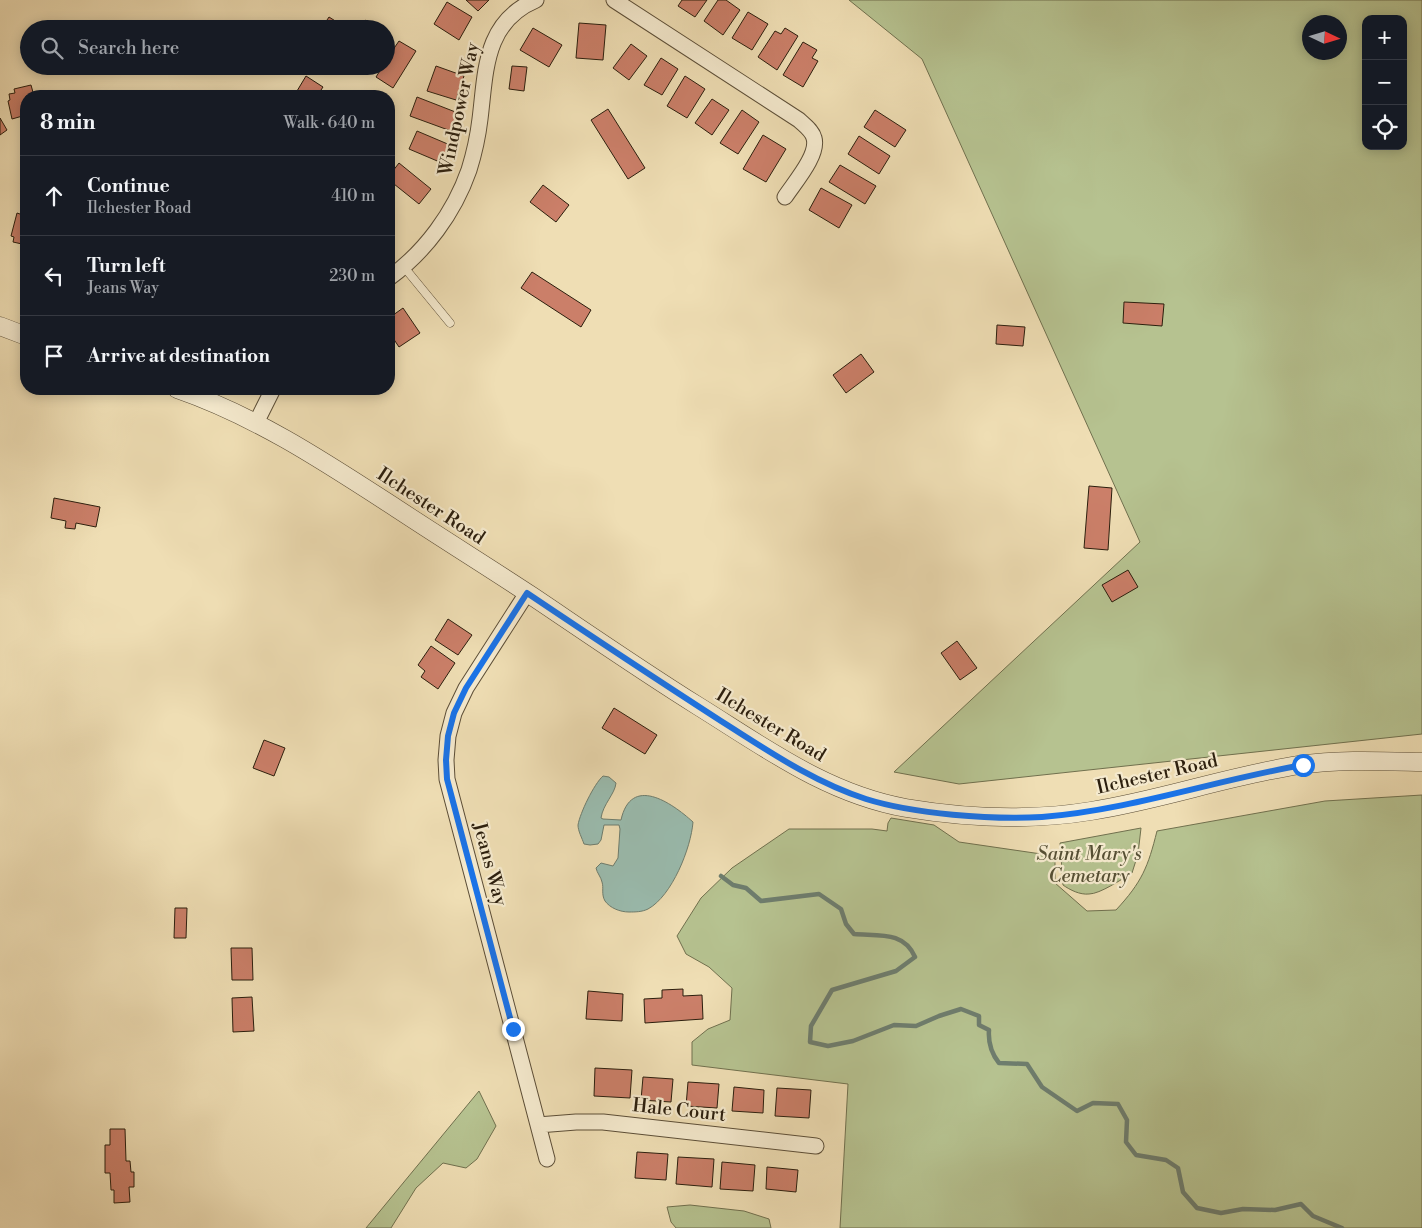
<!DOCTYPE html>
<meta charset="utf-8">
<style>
body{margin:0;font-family:"Libre Bodoni",serif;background:#242831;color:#f1f3f6}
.controls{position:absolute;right:15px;top:15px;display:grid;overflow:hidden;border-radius:10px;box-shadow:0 2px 12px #0003}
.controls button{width:45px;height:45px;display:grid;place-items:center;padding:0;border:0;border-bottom:1px solid #363941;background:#171b24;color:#f1f3f6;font:25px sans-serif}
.compass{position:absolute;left:1302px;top:15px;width:45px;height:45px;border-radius:50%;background:#171b24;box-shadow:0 2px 12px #0003;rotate:94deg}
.stop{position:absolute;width:15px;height:15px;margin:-11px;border:4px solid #1a73e8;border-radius:50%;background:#fff}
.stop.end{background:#1a73e8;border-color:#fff;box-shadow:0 1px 5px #0008}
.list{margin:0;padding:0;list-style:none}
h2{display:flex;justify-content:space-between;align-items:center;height:65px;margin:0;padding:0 20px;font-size:21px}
h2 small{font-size:16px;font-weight:400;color:#9ea1a6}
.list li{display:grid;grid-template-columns:32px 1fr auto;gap:15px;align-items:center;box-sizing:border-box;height:80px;padding:0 20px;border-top:1px solid #363941}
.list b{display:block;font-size:19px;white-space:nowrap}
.list p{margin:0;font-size:16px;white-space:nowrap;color:#9ea1a6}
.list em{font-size:16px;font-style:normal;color:#9ea1a6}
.icon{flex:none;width:28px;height:28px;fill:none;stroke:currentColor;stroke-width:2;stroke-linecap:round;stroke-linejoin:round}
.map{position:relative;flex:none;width:1422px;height:1228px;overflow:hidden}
.search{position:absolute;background:#171b24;box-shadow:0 2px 12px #0003;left:20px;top:20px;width:375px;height:55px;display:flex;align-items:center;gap:12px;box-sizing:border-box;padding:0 18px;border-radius:28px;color:#9ea1a6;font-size:19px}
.panel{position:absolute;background:#171b24;box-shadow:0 2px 12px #0003;left:20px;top:90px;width:375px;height:305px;border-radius:20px}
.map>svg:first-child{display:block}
</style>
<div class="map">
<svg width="1422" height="1228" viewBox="0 0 1422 1228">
<rect width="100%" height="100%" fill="#efdeb4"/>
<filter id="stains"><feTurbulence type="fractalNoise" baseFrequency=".004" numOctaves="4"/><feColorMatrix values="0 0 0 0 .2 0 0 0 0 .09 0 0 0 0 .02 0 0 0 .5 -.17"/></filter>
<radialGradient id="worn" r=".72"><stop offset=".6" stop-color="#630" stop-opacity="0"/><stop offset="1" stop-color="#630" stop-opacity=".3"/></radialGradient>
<path fill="#b6c290" stroke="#70704e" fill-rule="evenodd" d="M849,0H1422V734L959,784L894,772L1140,542L922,59ZM1366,19H1403V146H1366ZM1310,22H1340V52H1310Z
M1422,795V1228H840L848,1084L692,1065V1042L708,1029L730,1020L732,988L709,967L686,954L677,936L701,898L732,868L789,829H872L887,831L888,823L891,818L934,825L959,842L1055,856V883L1087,911L1116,910C1142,882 1148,867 1157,831L1325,801Z
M1141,828L1138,854L1132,873C1122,879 1100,894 1089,894C1080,895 1070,890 1063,885L1060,843Z
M479,1091L496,1126L477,1159L466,1168L443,1163L416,1188L391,1228H366Z
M690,1205L744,1211L769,1219L771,1228H676L671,1222L667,1207Z"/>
<path fill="#9abcaf" stroke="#6e7d6e" d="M603,776L609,777L616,783C615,794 603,804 601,818L603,819L621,820C631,775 671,802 693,822C691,848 672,896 648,909C642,912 635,912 629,912C620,912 610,908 605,901C601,894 604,888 602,882C601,877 597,873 596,868L601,863L613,866L618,858L620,829L619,825H604L601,840L598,844L590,845L584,844C582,838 578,831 578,825C580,813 594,784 603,776Z"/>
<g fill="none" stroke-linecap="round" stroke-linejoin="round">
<path stroke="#6e7d6e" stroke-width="4.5" d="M721,876L733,885L746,888L761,901L819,894L841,909L846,924L854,934C879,936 904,931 915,957L896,971L832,990L811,1026L810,1042L828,1046L853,1041L894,1025L916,1026L939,1016L961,1009L979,1016V1025L989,1030C988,1043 991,1053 999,1063L1027,1064L1042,1087L1077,1111L1093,1103L1118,1104L1127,1120L1126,1142L1136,1155L1166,1160L1178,1168L1183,1192L1197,1208L1221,1213L1243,1209L1275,1210L1301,1204L1313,1216L1342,1228"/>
</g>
<path fill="#cb7f69" stroke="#2b1e0d" d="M466,0H489L478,11Z
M682,0H707L695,17L678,6Z
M718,0H726L740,10L723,35L704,21Z
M447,2L472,17L459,40L434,24Z
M748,12L768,24L752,50L732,38Z
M329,17L348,29H321Z
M365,20L378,29H360Z
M579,23L606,25L603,60L576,58Z
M533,28L562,45L549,67L520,50Z
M785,28L798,36L777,70L758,57L775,31L781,34Z
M399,41L416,51L393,88L376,77L383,66H386V60Z
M803,42L817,50L812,58L818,61L803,87L783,75Z
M631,44L647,56L629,80L613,68Z
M661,58L678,69L662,95L644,85Z
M436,66L464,76L456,100L427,91Z
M512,66L527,67L524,91L509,89Z
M306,76L323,87L317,96H294Z
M685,76L705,89L687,118L667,106Z
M31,85L34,96H26V115L12,119L8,101L10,100L9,94L15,93L14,89Z
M417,97L458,113L451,131L410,116Z
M712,99L729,110L712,135L695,123Z
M608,109L645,168L628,179L591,120Z
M742,110L759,122L738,154L720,143Z
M875,110L906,130L895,147L864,127Z
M0,118L7,130L0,135Z
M417,131L450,145L442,163L409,149Z
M763,135L786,149L766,182L743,169Z
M859,136L890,156L879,174L848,154Z
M399,163L431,189L419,204L389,180V176Z
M840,165L876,186L865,204L829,182Z
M543,185L569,205L556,222L530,202Z
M821,188L852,205L839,228L809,210Z
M17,213L26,216V239L24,238L22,244L13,242L14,237L11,236Z
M532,272L591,310L581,327L521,288Z
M1124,302L1164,304L1162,326L1123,323Z
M403,308L420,333L399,347L389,332V318Z
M997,325L1025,327L1023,346L996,344Z
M861,354L874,372L846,393L833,375Z
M1089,486L1112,488L1108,550L1084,548Z
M54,498L100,507L96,527L76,523L75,529L65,528L66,521L51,518Z
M1128,570L1138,587L1112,602L1102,585Z
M448,619L472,635L458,655L435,640Z
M957,641L977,668L960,680L941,653Z
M431,646L455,663L438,689L421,677L425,671L418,665Z
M614,708L657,735L645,754L602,728Z
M264,740L285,748L274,776L253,768Z
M175,908H187L186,938H174Z
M231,948H252L253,980H232Z
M683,989V996L702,995L703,1019L645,1023L644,999L662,998V990Z
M588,991L623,994L622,1021L586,1019Z
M252,997L254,1031L233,1032L232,998Z
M595,1068L632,1070L630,1098L594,1096Z
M643,1077L673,1079L671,1102L641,1100Z
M688,1082L719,1084L717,1108L686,1106Z
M734,1087L764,1090L763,1113L732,1111Z
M777,1088L811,1090L809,1118L775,1116Z
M110,1129H125L126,1161H130L131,1172H134V1187H129L130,1202L114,1203V1190H111L110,1173H105V1145H110Z
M637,1152L668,1154L666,1180L635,1178Z
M678,1157L714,1159L712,1187L676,1184Z
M722,1162L755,1165L753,1191L720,1189Z
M767,1167L798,1170L796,1192L766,1189Z"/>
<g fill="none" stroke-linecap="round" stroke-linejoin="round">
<defs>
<path id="service" d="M404,267L450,323"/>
<path id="minor" d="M614,0L799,120C804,125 812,130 814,138C819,155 794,183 785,197
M389,278C425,252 454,213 469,170C474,154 478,136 480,119C486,71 484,22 536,0
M256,423L273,389
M527,593L466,688L454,713L448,736L446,760L447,779L547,1159
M538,1125L576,1122H603L816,1146"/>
<path id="tertiary" d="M0,326L26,336
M177,389C258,417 328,464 399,510C443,539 488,567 532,596C587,633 642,671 698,706C764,747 827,794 906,808C966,818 1030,821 1091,811C1161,800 1228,776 1299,765C1339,759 1381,761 1422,762"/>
</defs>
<use href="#service" stroke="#5c4e37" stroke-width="9"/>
<use href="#minor" stroke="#5c4e37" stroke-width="17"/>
<use href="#tertiary" stroke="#5c4e37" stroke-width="19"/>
<use href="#service" stroke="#f5eace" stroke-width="8"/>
<use href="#minor" stroke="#f5eace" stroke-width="15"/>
<use href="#tertiary" stroke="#f5eace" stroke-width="18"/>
</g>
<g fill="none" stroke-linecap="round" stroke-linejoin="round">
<path stroke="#1a73e8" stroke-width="6" d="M513,1029L447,779L446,760L448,736L454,713L466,688L527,593C591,636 656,679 721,721C767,750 813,782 866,799C914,814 991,820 1042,817C1130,810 1216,780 1303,765"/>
</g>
<g text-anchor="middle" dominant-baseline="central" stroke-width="4.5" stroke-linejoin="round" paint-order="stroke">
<g font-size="19" fill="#2b1e0d" stroke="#f5eace">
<text transform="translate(459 109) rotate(-78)">Windpower Way</text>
<text transform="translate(431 506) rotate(33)">Ilchester Road</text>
<text transform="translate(771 725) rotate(31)">Ilchester Road</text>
<text transform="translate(1157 774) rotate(-13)">Ilchester Road</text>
<text transform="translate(490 864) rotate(75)">Jeans Way</text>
<text transform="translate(679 1110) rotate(6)">Hale Court</text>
</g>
<g font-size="19" font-style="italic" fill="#554f34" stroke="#f5eace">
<text x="1089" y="854">Saint Mary's<tspan x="1089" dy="22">Cemetary</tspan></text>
</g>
</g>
<rect width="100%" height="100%" filter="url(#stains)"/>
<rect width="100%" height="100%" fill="url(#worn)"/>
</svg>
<div class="controls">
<button>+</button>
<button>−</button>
<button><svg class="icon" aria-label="locate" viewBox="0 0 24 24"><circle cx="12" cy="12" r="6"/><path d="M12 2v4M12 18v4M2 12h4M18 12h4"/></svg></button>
</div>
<svg class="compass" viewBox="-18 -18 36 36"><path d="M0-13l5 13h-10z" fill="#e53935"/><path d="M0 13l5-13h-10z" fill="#9ea1a6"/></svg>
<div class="stop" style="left:1303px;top:765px"></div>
<div class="stop end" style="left:513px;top:1029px"></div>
<div class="search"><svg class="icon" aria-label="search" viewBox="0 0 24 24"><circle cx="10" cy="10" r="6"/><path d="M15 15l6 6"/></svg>Search here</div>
<section class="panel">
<h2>8 min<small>Walk · 640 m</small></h2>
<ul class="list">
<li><svg class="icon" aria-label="ahead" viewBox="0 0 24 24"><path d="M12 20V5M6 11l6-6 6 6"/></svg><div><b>Continue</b><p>Ilchester Road</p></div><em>410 m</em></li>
<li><svg class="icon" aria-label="left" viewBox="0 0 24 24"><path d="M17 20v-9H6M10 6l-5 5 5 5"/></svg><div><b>Turn left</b><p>Jeans Way</p></div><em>230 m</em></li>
<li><svg class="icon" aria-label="arrive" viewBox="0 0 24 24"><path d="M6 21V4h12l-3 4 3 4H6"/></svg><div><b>Arrive at destination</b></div></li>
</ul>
</section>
</div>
